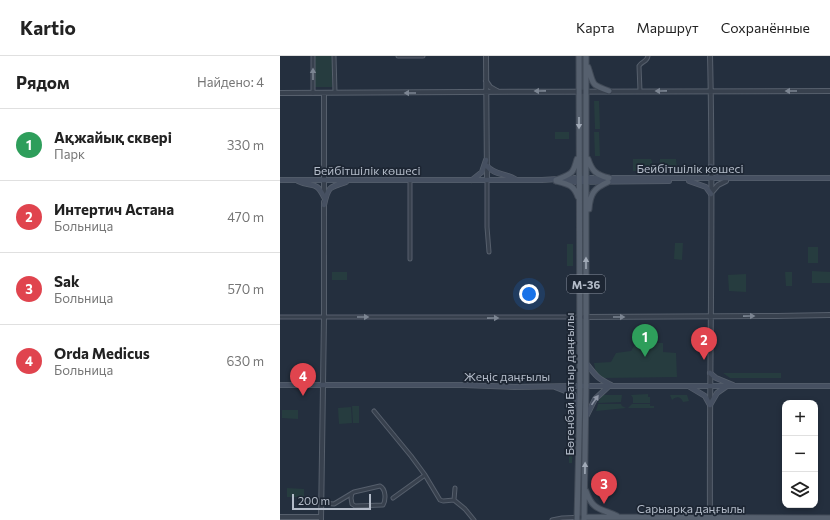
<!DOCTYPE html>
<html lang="ru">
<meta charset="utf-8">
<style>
body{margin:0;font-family:Commissioner,sans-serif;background:#f2f2f2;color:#222}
.controls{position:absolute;right:12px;bottom:12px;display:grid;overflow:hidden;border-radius:8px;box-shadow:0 2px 6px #0003}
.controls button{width:36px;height:36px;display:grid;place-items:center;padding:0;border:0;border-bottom:1px solid #e0e0e0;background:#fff;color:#222;font:20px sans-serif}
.scale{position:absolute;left:12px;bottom:10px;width:79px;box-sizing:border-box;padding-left:4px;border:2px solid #b4bcc9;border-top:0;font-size:11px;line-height:14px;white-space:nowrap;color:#b4bcc9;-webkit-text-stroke:3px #1d2633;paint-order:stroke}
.you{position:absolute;left:249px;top:238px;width:14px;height:14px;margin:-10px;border:3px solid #fff;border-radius:50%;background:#1a73e8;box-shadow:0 0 0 6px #1a73e833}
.badge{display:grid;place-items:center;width:26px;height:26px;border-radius:50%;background:#1a73e8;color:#fff;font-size:13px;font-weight:700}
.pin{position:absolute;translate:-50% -33px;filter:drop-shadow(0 1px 2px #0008)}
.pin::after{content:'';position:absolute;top:21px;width:14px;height:12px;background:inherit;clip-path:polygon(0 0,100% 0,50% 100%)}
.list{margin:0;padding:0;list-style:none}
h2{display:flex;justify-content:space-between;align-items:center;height:52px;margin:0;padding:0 16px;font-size:17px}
h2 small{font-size:13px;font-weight:400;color:#767676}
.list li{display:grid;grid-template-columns:26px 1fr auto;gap:12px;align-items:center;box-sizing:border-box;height:72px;padding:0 16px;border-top:1px solid #e0e0e0}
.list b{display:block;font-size:15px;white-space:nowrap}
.list p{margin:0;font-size:13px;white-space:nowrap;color:#767676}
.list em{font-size:13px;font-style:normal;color:#767676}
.icon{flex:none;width:22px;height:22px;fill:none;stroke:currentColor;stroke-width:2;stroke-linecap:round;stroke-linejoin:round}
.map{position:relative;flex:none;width:550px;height:464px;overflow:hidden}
header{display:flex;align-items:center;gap:24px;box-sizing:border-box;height:56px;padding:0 20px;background:#fff;border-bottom:1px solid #e0e0e0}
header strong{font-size:19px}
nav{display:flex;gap:22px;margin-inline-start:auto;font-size:14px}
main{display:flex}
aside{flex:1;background:#fff}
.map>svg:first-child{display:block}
</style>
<header>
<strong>Kartio</strong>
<nav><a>Карта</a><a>Маршрут</a><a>Сохранённые</a></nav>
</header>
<main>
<aside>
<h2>Рядом<small>Найдено: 4</small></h2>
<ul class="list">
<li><span class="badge" style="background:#2e9e5b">1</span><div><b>Ақжайық сквері</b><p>Парк</p></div><em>330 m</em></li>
<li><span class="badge" style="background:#e0444e">2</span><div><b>Интертич Астана</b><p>Больница</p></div><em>470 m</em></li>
<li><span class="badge" style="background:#e0444e">3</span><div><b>Sak</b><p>Больница</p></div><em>570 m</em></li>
<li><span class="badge" style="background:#e0444e">4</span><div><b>Orda Medicus</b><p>Больница</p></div><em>630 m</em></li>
</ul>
</aside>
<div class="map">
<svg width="550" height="464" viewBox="0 0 550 464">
<rect width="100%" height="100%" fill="#242f3e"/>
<path fill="#263c3f" d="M34,0H52V31H34Z
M314,45H319L320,73H315Z
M275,76H289V83H275Z
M314,76H319L320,100H315Z
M353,103H371L375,115H353Z
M380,103H396L397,114H379Z
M395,187H403L402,204L394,203Z
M287,188H293V210H287Z
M528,191H538V207H528Z
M532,215L550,216V227H532Z
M52,216H67V224H52Z
M505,216H512V230H506Z
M466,218V236L449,235L448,219Z
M356,287H383V296L396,297L397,321L323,322L316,317L314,307L331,306L336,297L351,295Z
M443,317H501V322H450Z
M368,338V341H370V347H353V342L351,339Z
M322,339H342L341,346L318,347Z
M390,339H407L409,345L403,346C401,340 396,340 392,344Z
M318,348H341L342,350L346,352L316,355Z
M352,348H370V350H374V352H348Z
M72,350H79V367H73Z
M71,351L72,367L59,368L58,352Z
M289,353H293V376L289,377Z
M2,354H18V363L2,362Z
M289,379L293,380L292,407H289Z
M7,432L24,433V441H7Z"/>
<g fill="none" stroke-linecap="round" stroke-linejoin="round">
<defs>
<path id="minor" d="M33,0V37
M54,0L55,36
M118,0H143
M360,35L359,10C362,5 367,6 368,0
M207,124V171L209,196
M130,203V124
M0,261H300
M94,355L131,400L145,419L160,444L163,445L174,444L185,453L194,464
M113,442L145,419
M174,444L175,432
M42,447L54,448L74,436L100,430C106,433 106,444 103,449L75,450L72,448L71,442L72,437
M272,464L282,462L304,461"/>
<path id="tertiary" d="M206,0L207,124
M206,25L210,31L217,35
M0,37C183,37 367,34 550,35
M432,136L438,129L446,125
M44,140V37
M304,261L497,260L550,259
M0,461H41
M430,462C429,308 434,154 430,0
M41,464L44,261V146"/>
<path id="secondary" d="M207,110C214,119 225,117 235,123
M431,110L435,117L445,121
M0,124H262L295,122H550
M192,124L202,116L206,104
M18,125C32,132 36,124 44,141
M409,125L426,131L431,138
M283,126L389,125
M44,149C48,131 49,131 66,126
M306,307C316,320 317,322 331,329
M430,317L436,322L453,329
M0,329H184L234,331L295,330H550
M275,331L293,338L295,340L299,354
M410,331L425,340L430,349
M430,349L437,337L447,330
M306,361L315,343L329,330"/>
<path id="primary" d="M308,11C314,29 310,28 329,35
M308,103C312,115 316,119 329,122
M276,124C291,118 293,119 297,103
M276,125C288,128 294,129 298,141
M309,153C310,138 314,132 328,126
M306,435C313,455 320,452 337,460
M304,461L550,462
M297,464L300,338L299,0
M304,464L306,330V0"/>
</defs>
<use href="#minor" stroke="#565f6c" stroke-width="5"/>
<use href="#tertiary" stroke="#565f6c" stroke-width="6"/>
<use href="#secondary" stroke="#565f6c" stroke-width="6"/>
<use href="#primary" stroke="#414a57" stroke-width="7"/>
<use href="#minor" stroke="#38414e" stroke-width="3"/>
<use href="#tertiary" stroke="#38414e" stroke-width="4"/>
<use href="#secondary" stroke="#465061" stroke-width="4.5"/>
<use href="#primary" stroke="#56606e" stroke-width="5"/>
</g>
<defs><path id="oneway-solid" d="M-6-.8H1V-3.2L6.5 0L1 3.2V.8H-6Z"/></defs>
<g fill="#7c8592">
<use href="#oneway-solid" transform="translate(33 18) rotate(-90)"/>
<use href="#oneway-solid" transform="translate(260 35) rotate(179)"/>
<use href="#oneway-solid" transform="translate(381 35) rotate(179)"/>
<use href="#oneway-solid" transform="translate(511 35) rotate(-180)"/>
<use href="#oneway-solid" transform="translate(130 37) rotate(-180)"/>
<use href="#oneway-solid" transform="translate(469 260) rotate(-1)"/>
<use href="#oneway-solid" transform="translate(83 261)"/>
<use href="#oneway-solid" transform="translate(339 261)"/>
<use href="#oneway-solid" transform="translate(213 262) rotate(-1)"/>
</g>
<g fill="#a1aab7">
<use href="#oneway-solid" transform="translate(299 67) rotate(90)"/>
<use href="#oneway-solid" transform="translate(306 207) rotate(-90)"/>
<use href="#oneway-solid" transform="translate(305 412) rotate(-89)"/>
</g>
<use fill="#8e96a5" href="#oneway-solid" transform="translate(315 344) rotate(-55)"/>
<g text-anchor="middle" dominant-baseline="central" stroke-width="3.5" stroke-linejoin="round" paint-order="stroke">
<rect fill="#1d2633" stroke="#878f9c" stroke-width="1" x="287" y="219" width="38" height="18" rx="3"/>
<g font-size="11" font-weight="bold" fill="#b4bcc9">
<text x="306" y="228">M-36</text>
</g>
<g font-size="12" fill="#b4bcc9" stroke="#1d2633">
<text x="410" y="112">Бейбітшілік көшесі</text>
<text x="87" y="114">Бейбітшілік көшесі</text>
<text x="227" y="320">Жеңіс даңғылы</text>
<text transform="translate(289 328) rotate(-90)">Бөгенбай Батыр даңғылы</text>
<text x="411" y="452">Сарыарқа даңғылы</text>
</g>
</g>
</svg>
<div class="controls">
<button>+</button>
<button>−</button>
<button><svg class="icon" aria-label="layers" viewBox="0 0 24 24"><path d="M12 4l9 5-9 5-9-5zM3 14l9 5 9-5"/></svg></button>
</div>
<div class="scale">200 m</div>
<div class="you"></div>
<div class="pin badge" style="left:365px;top:301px;background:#2e9e5b">1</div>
<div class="pin badge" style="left:424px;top:304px;background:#e0444e">2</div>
<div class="pin badge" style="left:324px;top:448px;background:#e0444e">3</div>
<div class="pin badge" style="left:23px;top:340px;background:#e0444e">4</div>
</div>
</main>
